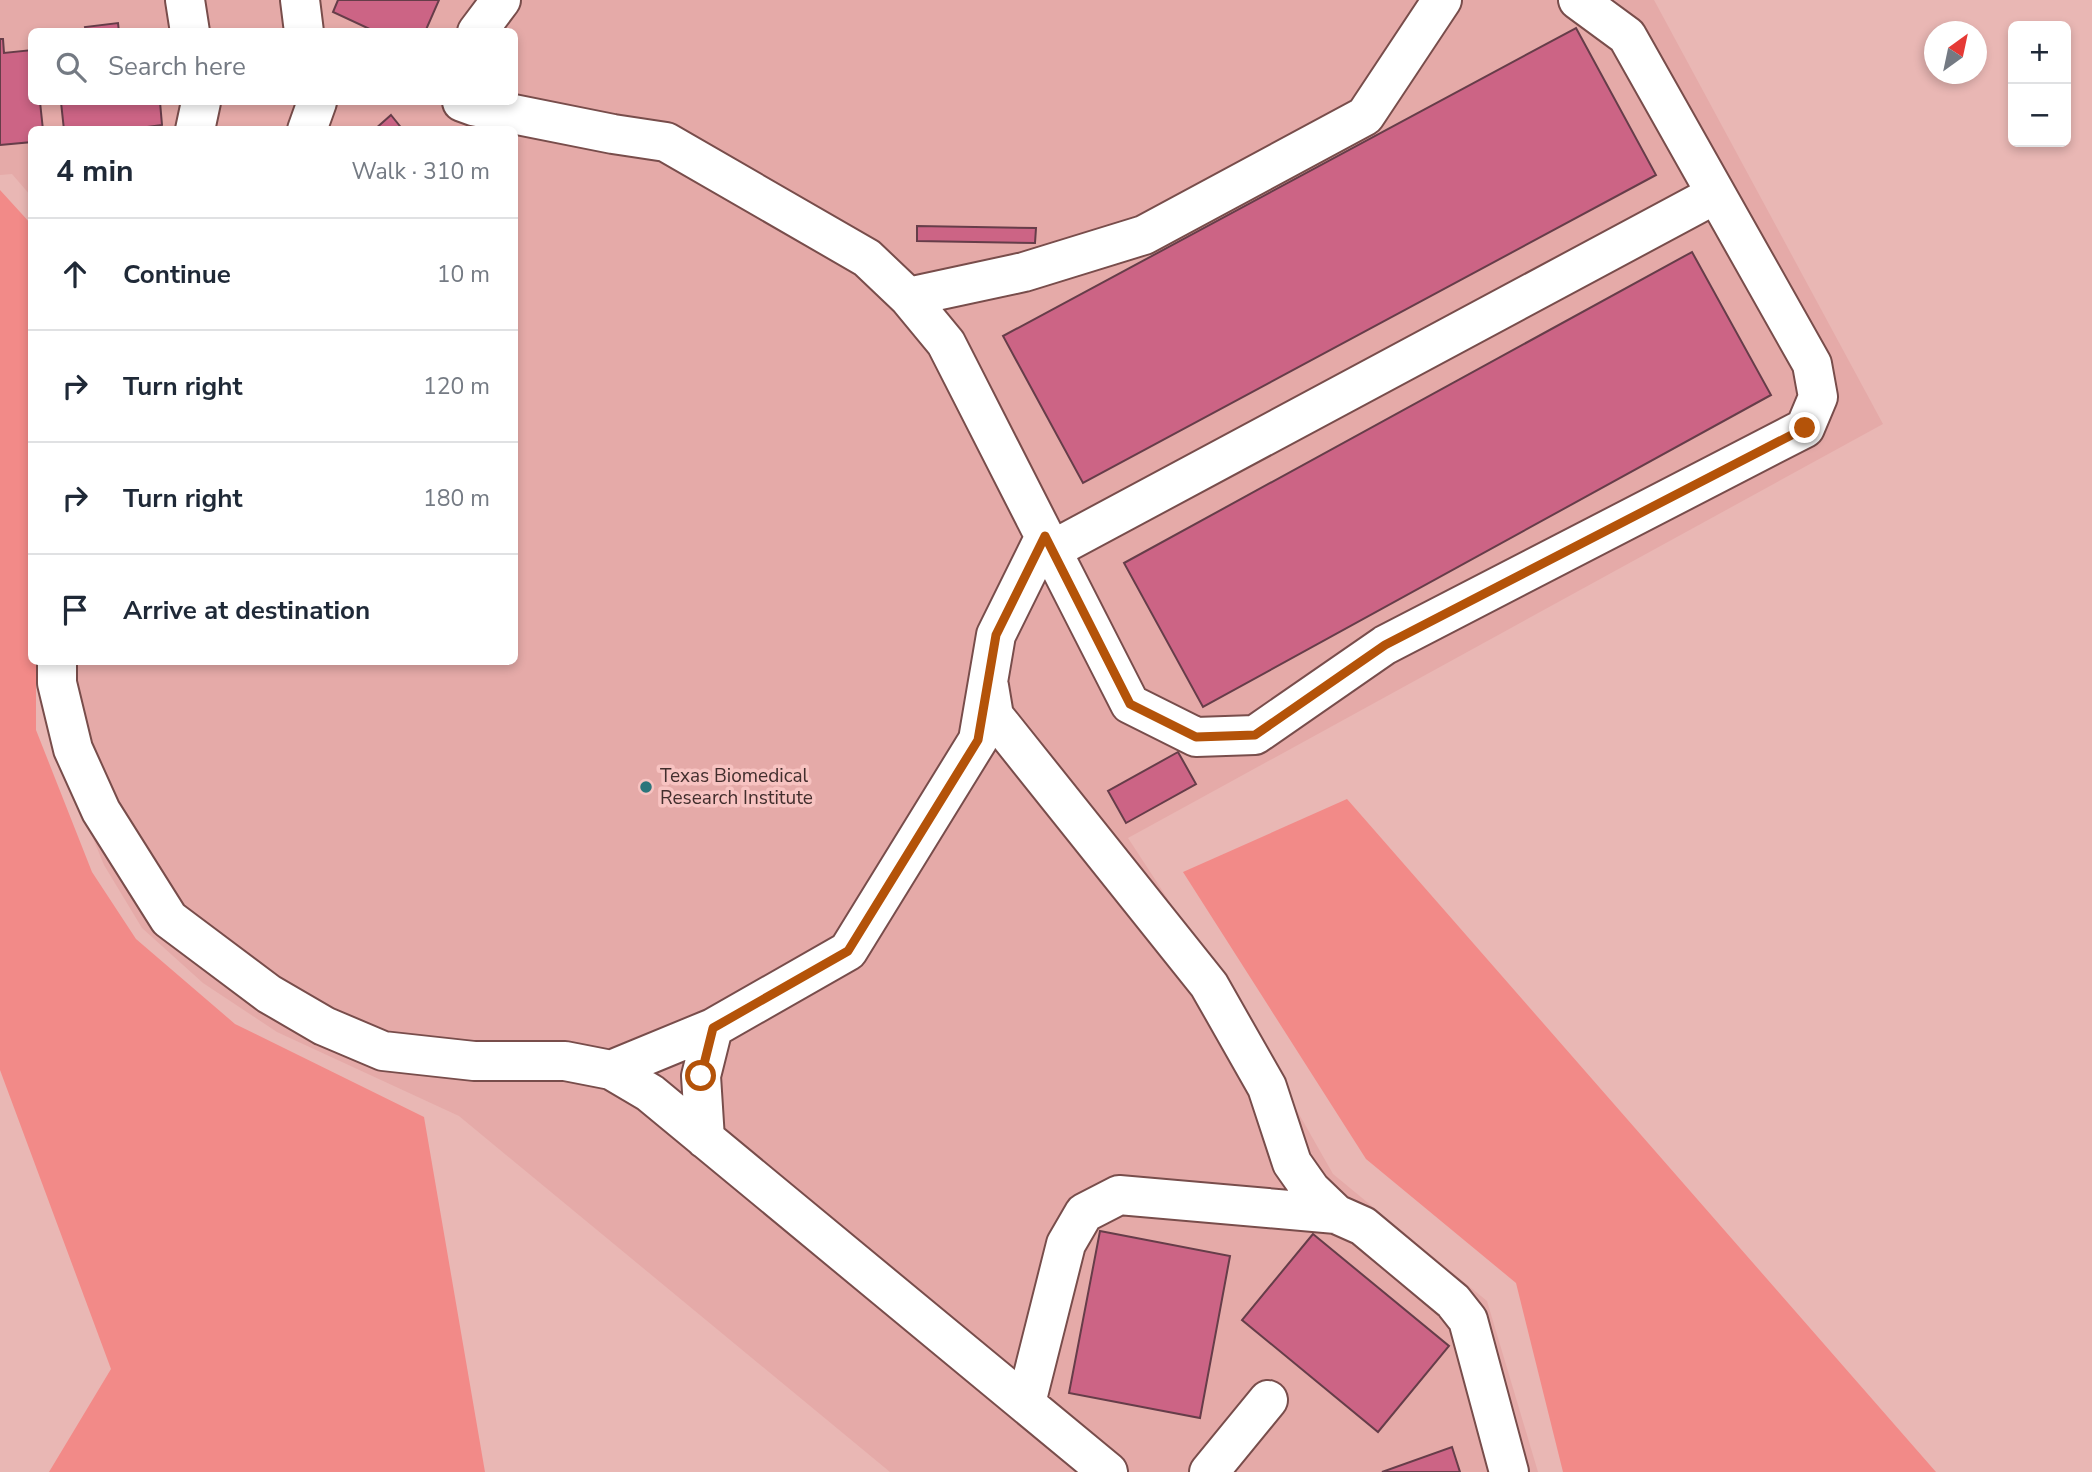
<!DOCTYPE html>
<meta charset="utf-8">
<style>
body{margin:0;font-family:"Nunito Sans",sans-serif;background:#f6f6f7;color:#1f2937}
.controls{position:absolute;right:21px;top:21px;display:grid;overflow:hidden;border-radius:10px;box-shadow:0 4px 10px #0003}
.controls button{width:63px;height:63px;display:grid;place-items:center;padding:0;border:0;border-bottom:2px solid #e0e1e3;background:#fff;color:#1f2937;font:35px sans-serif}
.compass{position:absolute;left:1924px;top:21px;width:63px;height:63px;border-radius:50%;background:#fff;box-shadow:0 4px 10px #0003;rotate:33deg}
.stop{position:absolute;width:21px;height:21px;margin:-16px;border:5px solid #b45309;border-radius:50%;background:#fff}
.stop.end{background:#b45309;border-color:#fff;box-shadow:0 2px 7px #0008}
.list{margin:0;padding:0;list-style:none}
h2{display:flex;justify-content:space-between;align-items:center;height:91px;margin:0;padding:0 28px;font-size:30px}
h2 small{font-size:23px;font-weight:400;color:#747a83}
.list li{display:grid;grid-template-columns:46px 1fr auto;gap:21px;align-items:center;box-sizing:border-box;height:112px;padding:0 28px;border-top:2px solid #e0e1e3}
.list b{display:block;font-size:26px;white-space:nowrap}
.list em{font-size:23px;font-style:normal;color:#747a83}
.icon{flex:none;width:38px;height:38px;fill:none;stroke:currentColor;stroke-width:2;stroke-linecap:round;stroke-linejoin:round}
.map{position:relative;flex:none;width:2092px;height:1472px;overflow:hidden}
.search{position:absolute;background:#fff;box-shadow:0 4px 10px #0003;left:28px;top:28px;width:490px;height:77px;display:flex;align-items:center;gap:18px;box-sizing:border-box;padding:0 24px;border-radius:10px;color:#747a83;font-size:26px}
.panel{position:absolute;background:#fff;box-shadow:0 4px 10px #0003;left:28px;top:126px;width:490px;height:539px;border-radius:10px}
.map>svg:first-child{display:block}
</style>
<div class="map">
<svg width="2092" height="1472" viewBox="0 0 2092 1472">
<rect width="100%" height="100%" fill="#e9b7b4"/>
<path fill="#e5aaa8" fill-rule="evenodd" d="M0,0H1654L1883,424L1128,838L1237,1005L1333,1174L1487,1301L1538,1472H890L459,1116L277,1032L203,983L142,928L104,865L51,736L49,662H514V130H32L31,196L12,174L0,175ZM32,32H514V102H32Z"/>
<path fill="#f28a88" d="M0,190L31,224L32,662H36V730L92,872L136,939L235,1024L424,1117L485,1472H49L111,1369L0,1070Z
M1347,799L1936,1472H1563L1516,1283L1366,1159L1183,872Z"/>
<path fill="#cc6485" stroke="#663d49" stroke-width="2" d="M338,0H439L425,32H376L333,12Z
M118,23L119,32H86L85,27Z
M1576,28L1656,175L1083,483L1003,336Z
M0,39H3L4,53L32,50V102H40L43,130H32V142L0,145Z
M61,102H160L162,125L125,130H64Z
M391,115L403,130H374Z
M917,226L1036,228L1035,243L917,241Z
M1692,252L1771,395L1203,707L1124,563Z
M1178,752L1196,784L1126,823L1108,791Z
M1100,1231L1230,1256L1200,1418L1069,1393Z
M1313,1234L1449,1346L1378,1432L1242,1320Z
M1452,1447L1460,1472H1382Z"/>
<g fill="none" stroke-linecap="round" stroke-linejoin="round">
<defs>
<path id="minor" d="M185,0L190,32
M300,0L304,32
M477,32L501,0
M462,102L473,106L613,134L666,142L867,258L908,297L946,343L1130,704L1196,737L1255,735L1385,645L1805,428L1818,397L1812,364L1627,36L1578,0
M195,130L201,102
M307,130L317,102
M908,297L1024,272L1144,235L1365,116L1442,0
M1052,550L1716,194
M57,662V683L73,749L101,811L169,919L269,994L324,1026L383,1051L474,1061H565L611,1070L650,1093L1108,1472
M989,686L994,716L1209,985L1267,1087L1292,1163L1311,1190L1336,1214
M611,1070L713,1028L848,951L978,740L996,635L1045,536
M705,1139L701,1076L713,1028
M1026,1403L1066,1244L1084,1213L1119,1195L1336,1214L1363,1226L1453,1301L1468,1320L1509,1472
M1209,1472L1268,1400"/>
</defs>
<use href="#minor" stroke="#784d4b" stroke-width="42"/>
<use href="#minor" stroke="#fff" stroke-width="38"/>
</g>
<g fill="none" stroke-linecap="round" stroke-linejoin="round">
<path stroke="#b45309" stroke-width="9" d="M701,1076L713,1028L848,951L978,740L996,635L1045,536L1130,704L1196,737L1255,735L1385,645L1805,428"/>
</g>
<circle fill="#2b757b" stroke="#f7c3c1" stroke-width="2.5" cx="646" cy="787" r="7"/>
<g text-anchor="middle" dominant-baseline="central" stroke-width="7" stroke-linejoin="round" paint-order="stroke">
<g font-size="19" fill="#422e2d" stroke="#f7c3c1" text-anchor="start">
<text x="660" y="776">Texas Biomedical<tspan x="660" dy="22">Research Institute</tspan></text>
</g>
</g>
</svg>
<div class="controls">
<button>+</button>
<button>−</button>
</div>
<svg class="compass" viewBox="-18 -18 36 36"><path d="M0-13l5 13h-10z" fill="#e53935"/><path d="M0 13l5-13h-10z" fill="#747a83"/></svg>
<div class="stop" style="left:701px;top:1076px"></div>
<div class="stop end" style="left:1805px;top:428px"></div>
<div class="search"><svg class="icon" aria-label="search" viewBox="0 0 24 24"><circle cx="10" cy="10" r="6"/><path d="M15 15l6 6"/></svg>Search here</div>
<section class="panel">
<h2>4 min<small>Walk · 310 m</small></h2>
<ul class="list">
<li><svg class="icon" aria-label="ahead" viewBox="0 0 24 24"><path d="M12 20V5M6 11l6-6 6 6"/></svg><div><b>Continue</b></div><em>10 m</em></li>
<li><svg class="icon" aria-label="right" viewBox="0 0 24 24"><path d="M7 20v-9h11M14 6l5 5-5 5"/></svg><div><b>Turn right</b></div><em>120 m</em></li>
<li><svg class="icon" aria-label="right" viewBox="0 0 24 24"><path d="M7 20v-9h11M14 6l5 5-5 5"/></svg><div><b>Turn right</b></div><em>180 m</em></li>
<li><svg class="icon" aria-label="arrive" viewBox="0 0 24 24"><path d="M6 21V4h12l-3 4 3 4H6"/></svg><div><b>Arrive at destination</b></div></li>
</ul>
</section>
</div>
